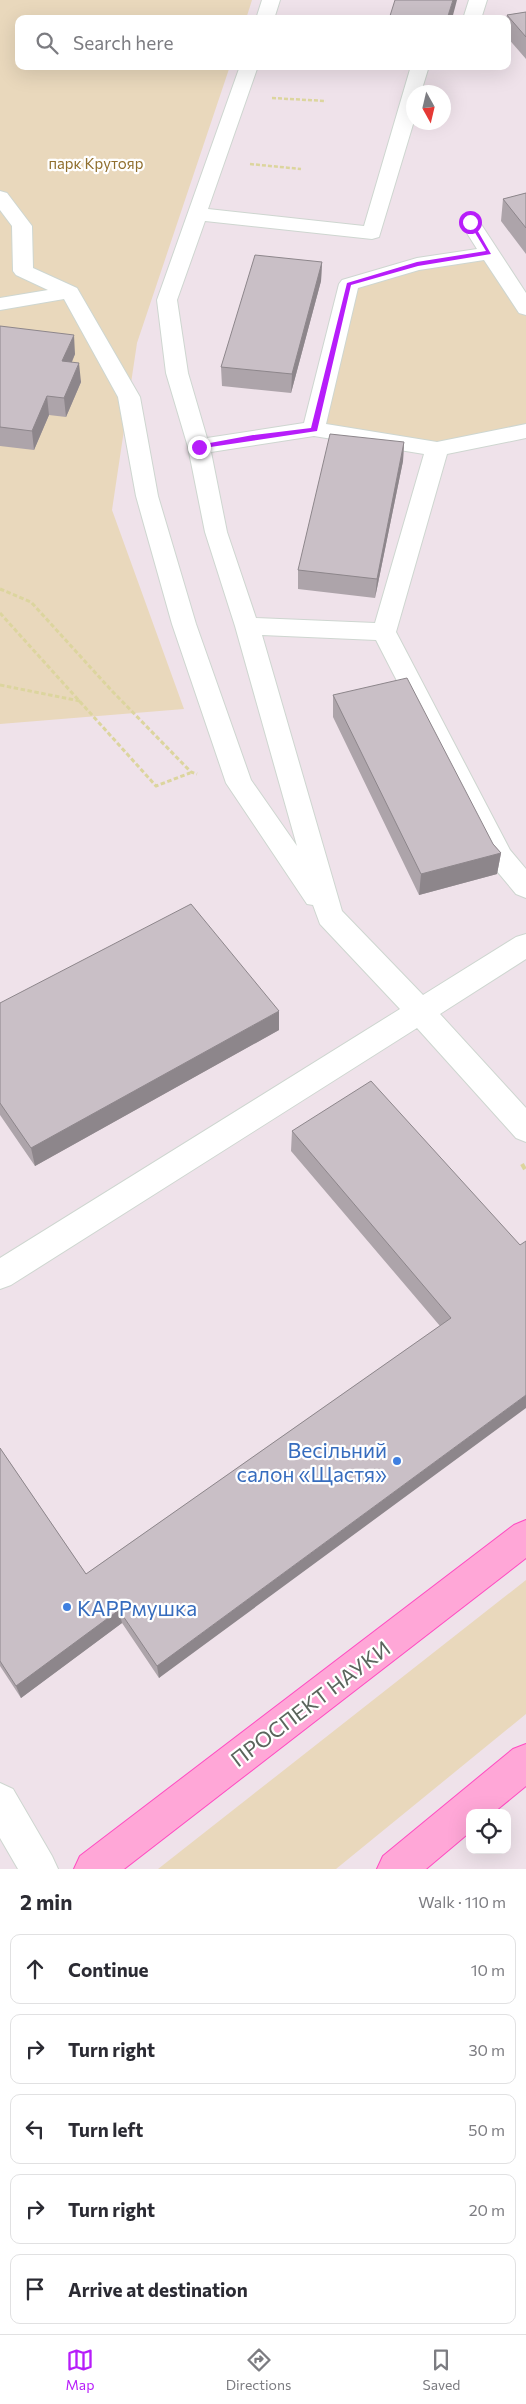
<!DOCTYPE html>
<meta charset="utf-8">
<style>
body{margin:0;font-family:Commissioner,sans-serif;background:#f7f7f7;color:#2b2b33}
.controls{position:absolute;right:15px;bottom:15px;display:grid;overflow:hidden;border-radius:10px;box-shadow:0 5px 20px #0002}
.controls button{width:45px;height:45px;display:grid;place-items:center;padding:0;border:0;border-bottom:1px solid #e1e1e2;background:#fff;color:#2b2b33;font:25px sans-serif}
.compass{position:absolute;left:406px;top:85px;width:45px;height:45px;border-radius:50%;background:#fff;box-shadow:0 5px 20px #0002;rotate:172deg}
.stop{position:absolute;width:15px;height:15px;margin:-11px;border:4px solid #b71dfa;border-radius:50%;background:#fff}
.stop.end{background:#b71dfa;border-color:#fff;box-shadow:0 1px 5px #0008}
.list{margin:0;padding:0;list-style:none}
h2{display:flex;justify-content:space-between;align-items:center;height:65px;margin:0;padding:0 20px;font-size:21px}
h2 small{font-size:16px;font-weight:400;color:#7c7c81}
.list li{display:grid;grid-template-columns:32px 1fr auto;gap:15px;align-items:center;box-sizing:border-box;height:70px;margin:0 10px 10px;padding:0 10px;border:1px solid #e1e1e2;border-radius:10px}
.list b{display:block;font-size:19px;white-space:nowrap}
.list em{font-size:16px;font-style:normal;color:#7c7c81}
.icon{flex:none;width:28px;height:28px;fill:none;stroke:currentColor;stroke-width:2;stroke-linecap:round;stroke-linejoin:round}
.map{position:relative;flex:none;width:526px;height:1869px;overflow:hidden}
.search{position:absolute;background:#fff;box-shadow:0 5px 20px #0002;left:15px;right:15px;top:15px;height:55px;display:flex;align-items:center;gap:12px;box-sizing:border-box;padding:0 18px;border-radius:10px;color:#7c7c81;font-size:19px}
.sheet{height:465px;background:#fff}
nav{display:flex;justify-content:space-around;align-items:center;box-sizing:border-box;height:70px;border-top:1px solid #e1e1e2;background:#fff;font-size:14px;color:#7c7c81}
nav a{display:grid;justify-items:center;gap:2px}
nav .on{color:#b71dfa}
.map>svg:first-child{display:block}
</style>
<div class="map">
<svg width="526" height="1869" viewBox="0 0 526 1869">
<rect width="100%" height="100%" fill="#efe2ea"/>
<path fill="#e9d8bc" d="M0,0H252L246,19H19V66H230L137,343L112,510L184,709L0,724Z
M489,253L526,309V431L437,449L314,429L349,284Z
M526,1580V1714L336,1869H158Z"/>
<g fill="none" stroke-linecap="round" stroke-linejoin="round">
<defs>
<path id="minor" d="M262,0H280L274,19H256Z
M469,0H487L481,19H463Z
M240,66H258L208,209L364,226L411,66H429L421,92H414V121L379,237L372,239L205,221L177,300L188,373L207,438L304,423L339,284L342,280L417,258L477,249L460,222L463,218L470,216L477,218L526,293V315L519,313L484,260L419,270L358,288L326,424L437,442L526,424V438L447,454L396,632L510,850L526,869V898L516,894L491,864L376,640L262,635L342,911L423,995L516,937L526,934V959L440,1014L526,1108V1142L516,1138L417,1028L11,1285L0,1289V1258L400,1009L320,924L313,905L307,904L226,783L172,624L136,496L118,397L64,299L0,310V298L48,290L16,275L13,271L12,226L0,210V191L7,193L32,226L33,268L77,288L140,397L158,496L196,624L251,780L297,846L235,626L205,532L188,447L166,373L157,300ZM314,436L424,454L375,623L256,618L227,532L211,452Z
M0,1783L13,1789L52,1856L58,1869H18L0,1838Z"/>
<path id="major" d="M526,1520V1558L124,1869H74L80,1856L514,1525Z
M526,1744V1786L493,1813H470V1832L426,1869H377L383,1856L513,1749Z"/>
</defs>
<use href="#minor" stroke="#ced6d0" stroke-width="2"/>
<use href="#major" stroke="#ff4bc2" stroke-width="2"/>
<path stroke="#dcd59e" stroke-width="2.5" stroke-dasharray="4 2" stroke-linecap="butt" d="M272,98L326,101
M250,164L301,169"/>
<path stroke="#dcd59e" stroke-width="3" stroke-dasharray="4.5 2.5" stroke-linecap="butt" d="M0,589L31,602L112,691L191,772L197,774
M0,613L156,786L190,773
M0,685L80,701"/>
<path stroke="#dcd59e" stroke-width="4" stroke-dasharray="6 3" stroke-linecap="butt" d="M522,1164L526,1171"/>
<use href="#minor" fill="#fff" fill-rule="evenodd"/>
<use href="#major" fill="#ffa7d7" fill-rule="evenodd"/>
</g>
<path fill="#ada4aa" d="M526,12V59L507,37V19H506L507,15Z
M526,193V254L501,221L503,199Z
M322,262L321,281L291,393L222,386L221,367Z
M0,326L75,354L72,362L81,382L66,417L49,415L34,450L0,446Z
M404,442L403,461L375,598L298,589V570Z
M333,695L493,844L501,853L497,874L419,895L333,717Z
M0,1003L279,1030L35,1166L0,1115Z
M292,1131L520,1245L159,1678L122,1623L21,1698L0,1666V1448L86,1574L440,1326L291,1151Z"/>
<path fill="#8d868b" d="M453,0H457L452,19H447Z
M322,262L321,281L291,393L292,374Z
M74,335L75,354L64,380L62,361Z
M79,363L81,382L66,417L64,398Z
M47,396L49,415L34,450L32,431Z
M404,442L403,461L375,598L377,579Z
M501,853L497,874L419,895L421,874Z
M279,1011V1030L35,1166L31,1148Z
M526,1395V1408L159,1678L157,1666Z
M119,1610L122,1623L21,1698L16,1686Z"/>
<path fill="#c9bfc6" stroke="#8d868b" d="M395,0H453L447,19H389Z
M526,12V37L507,15Z
M526,193V228L503,199Z
M255,255L322,262L292,374L221,367Z
M0,326L74,335L62,361L79,363L64,398L47,396L32,431L0,427Z
M330,434L404,442L377,579L298,570Z
M407,678L493,844L501,853L421,874L333,695Z
M191,904L279,1011L31,1148L0,1103V1003Z
M371,1081L520,1245L526,1241V1395L157,1666L119,1610L16,1686L0,1661V1448L86,1574L451,1318L292,1131Z"/>
<path fill="#b71dfa" d="M468,221H472L491,254L418,266L351,285L317,431L197,449L199,445L253,435L311,428L347,283L417,262L486,251Z"/>
<g fill="#3f7fe0" stroke="#fff" stroke-width="2">
<circle cx="397" cy="1461" r="5"/>
<circle cx="67" cy="1607" r="5"/>
</g>
<g text-anchor="middle" dominant-baseline="central" stroke-width="4.5" stroke-linejoin="round" paint-order="stroke">
<g font-size="15" fill="#906f2e" stroke="#fff">
<text x="96" y="163">парк Крутояр</text>
</g>
<g font-size="21" fill="#366cbe" stroke="#fff" text-anchor="end">
<text x="387" y="1449">Весільний<tspan x="387" dy="24">салон «Щастя»</tspan></text>
<text x="77" y="1607" text-anchor="start">КАРРмушка</text>
</g>
<g font-size="21" fill="#5a655c" stroke="#fff">
<text transform="translate(310 1703) rotate(-37)">ПРОСПЕКТ НАУКИ</text>
</g>
</g>
</svg>
<div class="controls">
<button><svg class="icon" aria-label="locate" viewBox="0 0 24 24"><circle cx="12" cy="12" r="6"/><path d="M12 2v4M12 18v4M2 12h4M18 12h4"/></svg></button>
</div>
<svg class="compass" viewBox="-18 -18 36 36"><path d="M0-13l5 13h-10z" fill="#e53935"/><path d="M0 13l5-13h-10z" fill="#7c7c81"/></svg>
<div class="stop" style="left:470px;top:222px"></div>
<div class="stop end" style="left:199px;top:447px"></div>
<div class="search"><svg class="icon" aria-label="search" viewBox="0 0 24 24"><circle cx="10" cy="10" r="6"/><path d="M15 15l6 6"/></svg>Search here</div>
</div>
<section class="sheet">
<h2>2 min<small>Walk · 110 m</small></h2>
<ul class="list">
<li><svg class="icon" aria-label="ahead" viewBox="0 0 24 24"><path d="M12 20V5M6 11l6-6 6 6"/></svg><div><b>Continue</b></div><em>10 m</em></li>
<li><svg class="icon" aria-label="right" viewBox="0 0 24 24"><path d="M7 20v-9h11M14 6l5 5-5 5"/></svg><div><b>Turn right</b></div><em>30 m</em></li>
<li><svg class="icon" aria-label="left" viewBox="0 0 24 24"><path d="M17 20v-9H6M10 6l-5 5 5 5"/></svg><div><b>Turn left</b></div><em>50 m</em></li>
<li><svg class="icon" aria-label="right" viewBox="0 0 24 24"><path d="M7 20v-9h11M14 6l5 5-5 5"/></svg><div><b>Turn right</b></div><em>20 m</em></li>
<li><svg class="icon" aria-label="arrive" viewBox="0 0 24 24"><path d="M6 21V4h12l-3 4 3 4H6"/></svg><div><b>Arrive at destination</b></div></li>
</ul>
</section>
<nav>
<a class="on"><svg class="icon" aria-label="map" viewBox="0 0 24 24"><path d="M3 6l6-2 6 2 6-2v14l-6 2-6-2-6 2zM9 4v14M15 6v14"/></svg>Map</a>
<a><svg class="icon" aria-label="directions" viewBox="0 0 24 24"><path d="M12 3l9 9-9 9-9-9zM9 14v-3h6M13 9l2 2-2 2"/></svg>Directions</a>
<a><svg class="icon" aria-label="saved" viewBox="0 0 24 24"><path d="M7 4h10v16l-5-4-5 4z"/></svg>Saved</a>
</nav>
